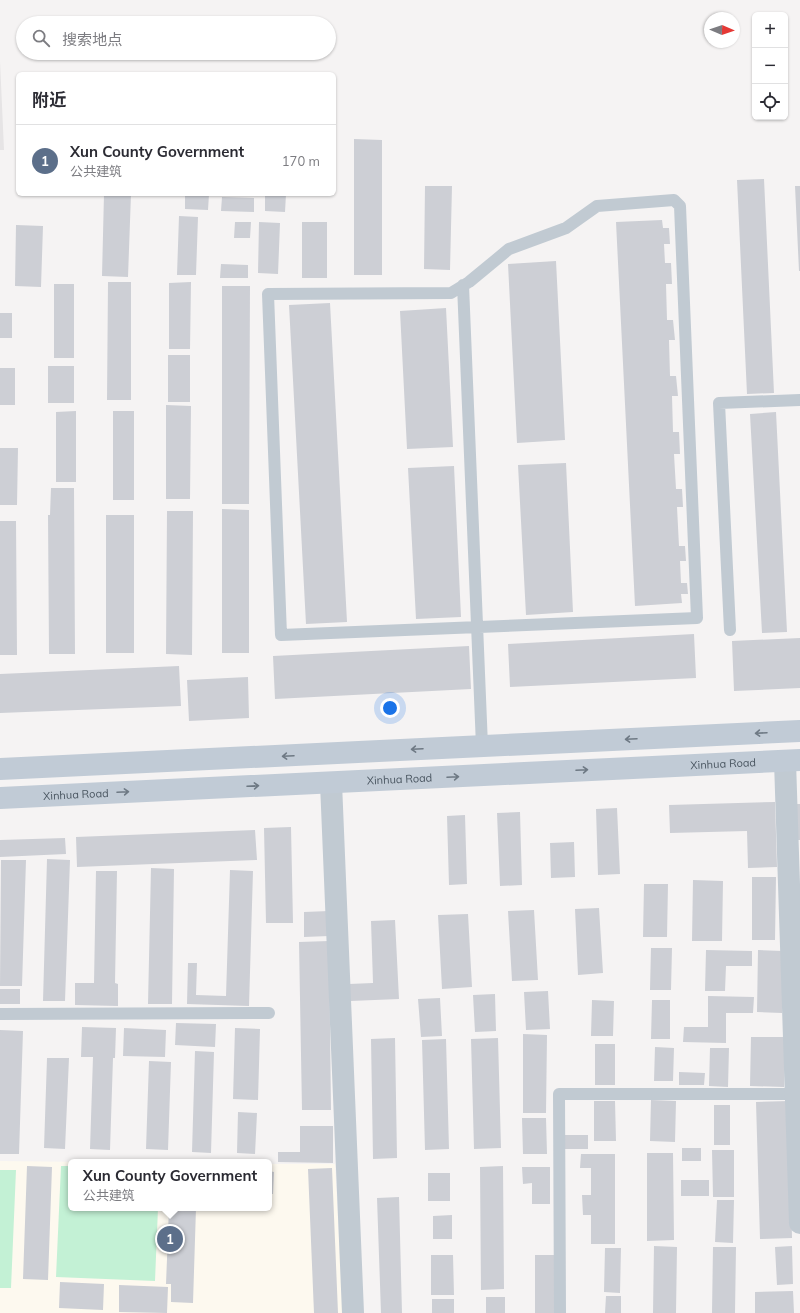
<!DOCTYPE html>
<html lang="zh">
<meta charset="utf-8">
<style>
body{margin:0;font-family:Mulish,"Noto Sans SC",sans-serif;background:#f7f7f7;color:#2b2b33}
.controls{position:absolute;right:12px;top:12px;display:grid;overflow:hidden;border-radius:6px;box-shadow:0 1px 3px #0004}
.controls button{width:36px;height:36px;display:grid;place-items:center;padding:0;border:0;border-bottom:1px solid #e1e1e2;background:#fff;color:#2b2b33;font:20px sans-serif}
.compass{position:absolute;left:704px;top:12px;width:36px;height:36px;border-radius:50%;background:#fff;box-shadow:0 1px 3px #0004;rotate:92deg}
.you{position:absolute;left:390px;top:708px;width:14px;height:14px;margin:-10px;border:3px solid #fff;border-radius:50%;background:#1a73e8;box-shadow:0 0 0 6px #1a73e833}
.badge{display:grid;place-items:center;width:26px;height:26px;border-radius:50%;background:#1a73e8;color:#fff;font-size:13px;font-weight:700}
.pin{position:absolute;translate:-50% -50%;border:2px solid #fff;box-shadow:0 1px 4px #0006}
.popup{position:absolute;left:68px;top:1159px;width:204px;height:52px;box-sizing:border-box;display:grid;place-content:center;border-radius:6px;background:#fff;filter:drop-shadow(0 1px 3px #0005);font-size:13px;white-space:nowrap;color:#7c7c81}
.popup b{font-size:15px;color:#2b2b33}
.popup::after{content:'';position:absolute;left:50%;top:100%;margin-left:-8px;border:8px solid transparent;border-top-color:#fff}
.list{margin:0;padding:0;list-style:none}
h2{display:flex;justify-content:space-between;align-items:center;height:52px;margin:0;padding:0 16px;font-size:17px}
h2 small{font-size:13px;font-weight:400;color:#7c7c81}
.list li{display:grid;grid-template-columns:26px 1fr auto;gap:12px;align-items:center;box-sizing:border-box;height:72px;padding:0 16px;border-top:1px solid #e1e1e2}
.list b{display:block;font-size:15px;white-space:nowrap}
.list p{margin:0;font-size:13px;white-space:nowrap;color:#7c7c81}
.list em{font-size:13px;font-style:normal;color:#7c7c81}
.icon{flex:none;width:22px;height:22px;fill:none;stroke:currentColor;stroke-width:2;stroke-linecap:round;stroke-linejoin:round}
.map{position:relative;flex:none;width:800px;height:1313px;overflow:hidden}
.search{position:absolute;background:#fff;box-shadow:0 1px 3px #0004;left:16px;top:16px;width:320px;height:44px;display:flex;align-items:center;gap:10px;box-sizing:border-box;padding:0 14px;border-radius:22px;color:#7c7c81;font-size:15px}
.panel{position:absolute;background:#fff;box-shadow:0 1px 3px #0004;left:16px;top:72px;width:320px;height:124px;border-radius:6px}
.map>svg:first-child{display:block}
</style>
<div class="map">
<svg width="800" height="1313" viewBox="0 0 800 1313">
<rect width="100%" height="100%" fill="#f5f3f3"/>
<path fill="#fdf9ef" d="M0,1161L90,1162H71V1208H269V1164H335L343,1313H0Z"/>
<path fill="#e6e4e5" d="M0,61L4,150H0Z"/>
<path fill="#c3f1d5" d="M61,1166H71V1208H158L155,1281L56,1277Z
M0,1170H16L11,1288H0Z"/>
<path fill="#cdcfd5" d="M354,139L382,140V275H354Z
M764,179L774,393L747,394L737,180Z
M425,186H452L450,270L424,269Z
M795,186H800V271H799Z
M104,194H131L128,277L102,276Z
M185,194H209L208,210L185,209Z
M265,194H286L285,212L265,211Z
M222,197L254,198V212L221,211Z
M179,216L198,217L196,275H177Z
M662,220L663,228H669L670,244H664L665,263H671L672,284H666L667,320H673L675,340H669L670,376H676L678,396H672L673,432H679L680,454H674L676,489H682L683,507H677L679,546H685L686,561H680L681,583H687L688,594H681L682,603L635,606L616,222Z
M235,222H251L250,238H234Z
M259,222L280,223L278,274L258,273Z
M302,222H327V278H302Z
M16,225L43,226L41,287L15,286Z
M556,261L565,440L517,443L508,264Z
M221,264L248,265V278H220Z
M108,282H131V400H107Z
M191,282L190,349H169V283Z
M54,284H74V358H54Z
M222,286H250L249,504H222Z
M330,303L347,622L306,624L289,305Z
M446,308L453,447L407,449L400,311Z
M0,313H12V338H0Z
M168,355H190V402H168Z
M48,366H74V403H48Z
M0,368H15V405H0Z
M166,405L191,406L190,499H166Z
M76,411V482H56V412Z
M113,411H134V500H113Z
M776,412L787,632L762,633L750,414Z
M0,448H18L17,505H0Z
M566,463L573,612L526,615L518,465Z
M454,466L461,617L416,619L408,468Z
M51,488H74L75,654H49L48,515H50Z
M222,509L249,510V653H222Z
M167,511H193L192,655L166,654Z
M106,515H134V653H106Z
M0,521H16L17,655H0Z
M694,634L696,678L510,687L508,644Z
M800,638V688L734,691L732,641Z
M469,646L471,689L275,699L273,656Z
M179,666L181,706L0,713V674Z
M248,677L249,718L189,721L187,680Z
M775,802L777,867L748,868L747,831L670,833L669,805Z
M790,804H800V840H790Z
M617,808L620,874L598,875L596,809Z
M520,812L522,885L500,886L497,813Z
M465,815L467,884L449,885L447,816Z
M291,827L293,923H266L264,828Z
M255,830L257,860L77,867L76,837Z
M65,838L66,854L0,857V840Z
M574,842L575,877L551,878L550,843Z
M47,859L70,860L65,1001H43Z
M1,860H26L22,986H0Z
M151,868L174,869L172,1004H148Z
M230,870L253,871L249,1006L187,1004L188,963H197L196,995L226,996Z
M96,871H117L115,983L118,984V1006L75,1005V983H94Z
M752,877H776L775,940H752Z
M693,880L723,881L722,941H692Z
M644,884H668L667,937H643Z
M599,908L603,973L578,975L575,909Z
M534,910L538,980L512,981L508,911Z
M329,911V936L304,937V912Z
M468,914L472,987L442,989L438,915Z
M395,920L399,999L350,1001L349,984L373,983L371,921Z
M329,941L331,1110H302L299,942Z
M651,948H672L671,990H650Z
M706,950L752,951V966H726L725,991H705Z
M758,950L783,951L782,1013L757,1012Z
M0,989H20V1004H0Z
M548,991L550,1029L526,1030L524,992Z
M495,994L496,1031L475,1032L473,995Z
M708,996L754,997L753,1013H726V1043L683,1042L684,1027H708Z
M440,998L442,1036L421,1037L418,999Z
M592,1000L614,1001L613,1036H591Z
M652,1000H670V1039H651Z
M176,1023L216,1024L215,1047L175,1045Z
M82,1027L116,1028L115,1058H113L110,1150L90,1149L93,1057H81Z
M124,1028L166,1030L165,1057L123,1056Z
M235,1028L260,1029L258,1100L233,1099Z
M0,1030L23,1031L19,1154H0Z
M523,1034L547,1035L546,1113H523Z
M751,1037H785L784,1087L750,1086Z
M395,1038L397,1158L373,1159L371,1039Z
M498,1038L501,1148L474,1149L471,1039Z
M446,1039L449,1149L425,1150L422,1040Z
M595,1044H615V1085H595Z
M655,1047L674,1048L673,1081H654Z
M710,1048H729L728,1087L709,1086Z
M195,1051L214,1052L211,1153L192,1152Z
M47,1058H69L65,1149L44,1148Z
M149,1061L171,1062L168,1150L146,1149Z
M679,1072L705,1073L704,1085H679Z
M651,1100L676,1101L675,1142L650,1141Z
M594,1101H615L616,1141H594Z
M789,1101L792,1238L760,1239L756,1102Z
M714,1105H730V1145H714Z
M238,1112L257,1113L255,1154L237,1153Z
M522,1118H546L547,1154H523Z
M300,1126H333V1163L278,1162V1152H300Z
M564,1135H588V1149H564Z
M682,1148H701V1161H682Z
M712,1150H734V1197H713Z
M647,1153H673L674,1240L647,1241Z
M581,1154H615V1244H591V1215H583L582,1195H591V1168H580Z
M27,1166L52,1167L48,1280L23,1279Z
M503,1166L504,1289L481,1290L480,1167Z
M522,1167H550V1204H532V1183L523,1184Z
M332,1168L338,1313H314L308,1169Z
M269,1171L274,1172L273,1194H269Z
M428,1173H450V1201H428Z
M681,1180H709V1196H681Z
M399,1197L402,1313H381L377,1198Z
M717,1200H734L733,1243L715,1242Z
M169,1208H196L193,1303L171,1302V1284H166Z
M452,1215V1239H433V1216Z
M654,1246L677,1247L676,1313H653Z
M792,1246L793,1284L777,1285L775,1247Z
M713,1247H736L735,1313H712Z
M605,1248H621L620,1293L604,1292Z
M431,1255H453L454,1295H431Z
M535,1255H555V1313H535Z
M60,1282L104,1284L103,1310L59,1308Z
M119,1285L168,1287L167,1313L119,1312Z
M793,1291L794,1313H755V1292Z
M606,1296H621V1313H605Z
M486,1297H505V1313H486Z
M432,1299H454V1313H432Z"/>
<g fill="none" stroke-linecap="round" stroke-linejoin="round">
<path stroke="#c1cad2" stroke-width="12" d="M674,200L680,206L697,618L281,635L268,294L451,293L469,282L509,249L566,228L597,206Z
M463,285L482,746
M730,630L719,403L800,400
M0,1014L269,1013
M560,1313L559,1094H796"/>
<path stroke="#c1cad2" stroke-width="22" d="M785,761L800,1223
M331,783L353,1313"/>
<g stroke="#c1cbd6" stroke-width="22">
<path d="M0,769L800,731"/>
<path id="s1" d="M0,798L800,760"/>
</g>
</g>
<defs><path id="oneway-shaft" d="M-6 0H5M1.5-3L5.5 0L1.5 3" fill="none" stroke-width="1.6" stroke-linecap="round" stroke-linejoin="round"/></defs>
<g stroke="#6e7984">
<use href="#oneway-shaft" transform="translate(761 733) rotate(177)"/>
<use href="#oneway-shaft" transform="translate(631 739) rotate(177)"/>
<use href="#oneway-shaft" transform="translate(417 749) rotate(177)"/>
<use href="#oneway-shaft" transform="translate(288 756) rotate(177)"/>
<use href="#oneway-shaft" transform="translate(582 770) rotate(-3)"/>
<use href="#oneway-shaft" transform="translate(453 777) rotate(-3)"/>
<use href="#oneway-shaft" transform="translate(253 786) rotate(-3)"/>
<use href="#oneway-shaft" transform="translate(123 792) rotate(-3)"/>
</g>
<g text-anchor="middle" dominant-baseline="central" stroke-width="3" stroke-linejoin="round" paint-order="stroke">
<g font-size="11" fill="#4a5661" stroke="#fff">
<text stroke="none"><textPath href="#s1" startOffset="724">Xinhua Road</textPath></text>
<text stroke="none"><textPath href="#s1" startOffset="400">Xinhua Road</textPath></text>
<text stroke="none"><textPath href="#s1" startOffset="76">Xinhua Road</textPath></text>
</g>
</g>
</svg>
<div class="controls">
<button>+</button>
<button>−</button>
<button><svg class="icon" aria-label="locate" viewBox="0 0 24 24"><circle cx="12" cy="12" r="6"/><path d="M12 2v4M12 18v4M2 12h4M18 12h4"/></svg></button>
</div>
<svg class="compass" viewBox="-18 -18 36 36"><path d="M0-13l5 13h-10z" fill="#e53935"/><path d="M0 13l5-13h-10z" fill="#7c7c81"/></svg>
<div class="you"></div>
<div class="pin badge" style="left:170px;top:1239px;background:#5c6f8a">1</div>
<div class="popup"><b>Xun County Government</b>公共建筑</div>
<div class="search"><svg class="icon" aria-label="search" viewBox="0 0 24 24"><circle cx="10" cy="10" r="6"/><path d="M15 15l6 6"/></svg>搜索地点</div>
<section class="panel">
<h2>附近<small></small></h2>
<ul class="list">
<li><span class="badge" style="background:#5c6f8a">1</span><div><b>Xun County Government</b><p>公共建筑</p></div><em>170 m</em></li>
</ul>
</section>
</div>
